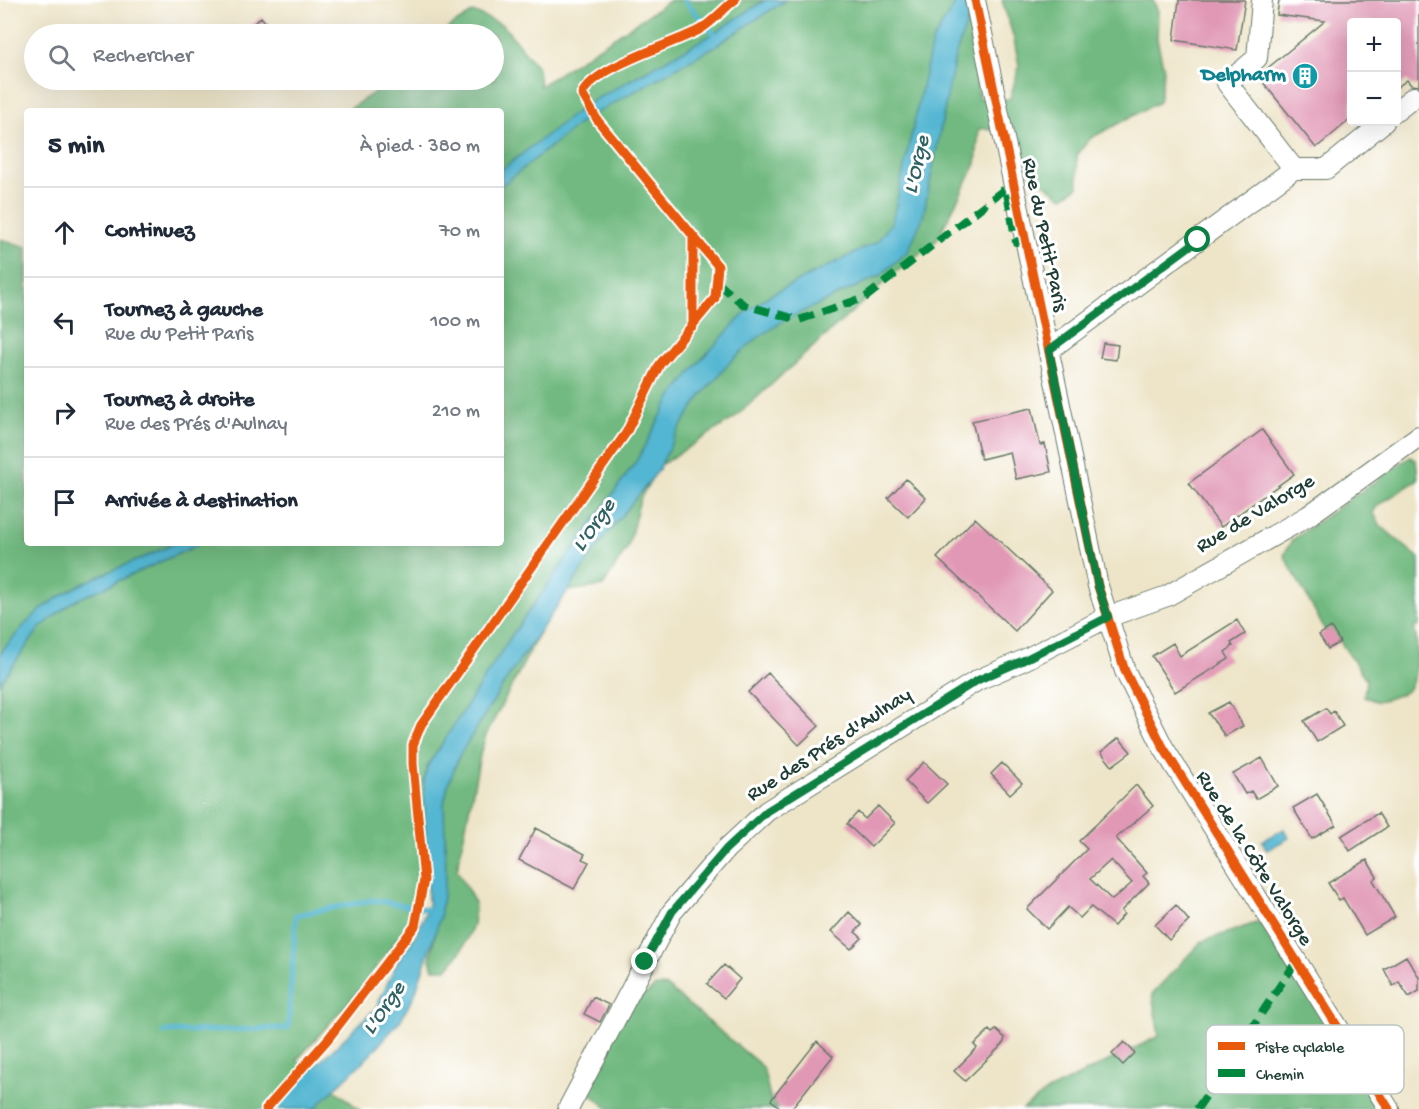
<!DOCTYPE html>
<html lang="fr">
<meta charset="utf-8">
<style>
body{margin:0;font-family:"Gochi Hand",sans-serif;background:#f2f2f3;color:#1f2937}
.controls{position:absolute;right:18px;top:18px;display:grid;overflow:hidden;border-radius:6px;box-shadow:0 6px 24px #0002}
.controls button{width:54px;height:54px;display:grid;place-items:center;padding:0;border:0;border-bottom:2px solid #e0e1e3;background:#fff;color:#1f2937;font:30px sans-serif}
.stop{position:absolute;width:18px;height:18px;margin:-14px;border:4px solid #0b8043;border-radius:50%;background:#fff}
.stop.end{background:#0b8043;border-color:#fff;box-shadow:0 2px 6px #0008}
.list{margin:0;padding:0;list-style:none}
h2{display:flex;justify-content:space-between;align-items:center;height:78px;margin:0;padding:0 24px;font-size:26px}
h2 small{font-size:20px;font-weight:400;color:#747a83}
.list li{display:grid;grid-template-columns:39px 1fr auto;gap:18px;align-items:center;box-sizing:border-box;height:90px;padding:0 24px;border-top:2px solid #e0e1e3}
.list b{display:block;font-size:22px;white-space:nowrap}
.list p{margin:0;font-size:20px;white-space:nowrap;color:#747a83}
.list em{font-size:20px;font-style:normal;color:#747a83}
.icon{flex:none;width:33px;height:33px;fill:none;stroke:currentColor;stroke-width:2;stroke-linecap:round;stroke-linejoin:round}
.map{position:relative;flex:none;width:1419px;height:1109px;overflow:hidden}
.search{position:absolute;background:#fff;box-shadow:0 6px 24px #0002;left:24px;top:24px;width:480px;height:66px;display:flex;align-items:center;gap:15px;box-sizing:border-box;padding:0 21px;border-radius:33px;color:#747a83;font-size:22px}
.panel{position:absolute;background:#fff;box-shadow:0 6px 24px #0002;left:24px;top:108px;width:480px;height:438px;border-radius:6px}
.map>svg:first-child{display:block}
</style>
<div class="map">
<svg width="1419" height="1109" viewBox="0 0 1419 1109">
<rect width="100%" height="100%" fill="#fff"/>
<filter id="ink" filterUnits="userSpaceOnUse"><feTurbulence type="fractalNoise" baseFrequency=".0167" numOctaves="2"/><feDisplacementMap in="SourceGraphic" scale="12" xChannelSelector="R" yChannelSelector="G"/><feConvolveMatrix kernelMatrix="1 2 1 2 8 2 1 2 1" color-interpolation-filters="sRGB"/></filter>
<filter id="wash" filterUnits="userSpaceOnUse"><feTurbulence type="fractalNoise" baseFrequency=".008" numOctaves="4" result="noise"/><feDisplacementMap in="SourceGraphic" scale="24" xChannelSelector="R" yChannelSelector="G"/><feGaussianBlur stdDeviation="1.35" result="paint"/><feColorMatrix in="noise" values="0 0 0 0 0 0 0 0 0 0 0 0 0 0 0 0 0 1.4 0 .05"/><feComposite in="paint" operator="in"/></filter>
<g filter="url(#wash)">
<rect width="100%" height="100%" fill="#eee5c9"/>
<path fill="#71b980" stroke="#487b5a" stroke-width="1.5" d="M671,0H963L967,7L979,99H1010L1019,66L1014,39L1002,0H1153L1158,11L1157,39L1164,70L1159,102L1091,138L1077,154L1078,187L1063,197L1014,162L997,131L979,128L976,164L936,241L895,273L733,419L659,466L640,499L628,547L603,586L561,592L486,735L481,751L457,870L475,903L473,926L461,951L447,969H433L430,960L440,908L430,889L417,885L408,924L360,989L297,1060L359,1109H0V239L27,247V543H501V111H346L393,80H494V34H444L448,28L473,12L503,25L538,68L540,86Z
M1410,457L1416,460L1418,480L1378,505L1373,512L1381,526L1419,558V627H1414C1419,646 1419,674 1408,690C1401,696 1386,699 1377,702L1364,696L1366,679L1339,640L1328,636L1284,555L1292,540Z
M1259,922L1292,966L1381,1109H1023L1046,1092L1159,1036L1152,994L1201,942Z
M656,986H666L763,1067L770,1097L779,1109H609L586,1090L628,1008Z"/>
<path fill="#53b6d2" stroke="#397a83" stroke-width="1.5" d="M765,0H786L717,45L585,119L501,186V170L587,104L714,33Z
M957,0H972L973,5L955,57L923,217L908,251L881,275L783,321L756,339L731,361L701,396L677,432L658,471L606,535L505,682L459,756L448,785L444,804L446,874L440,918L415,994L400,1021L370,1055L314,1109H271L375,1009L398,961L417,933L428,906L424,782L427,767L514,632L637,460L670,399L699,362L745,313L770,295L877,242L892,222L932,42Z
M175,543H202L72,602L40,628L0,683C0,675 0,664 0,656C2,649 9,643 14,637C58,582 116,573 175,543Z
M1284,829L1289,838L1267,850L1262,841Z"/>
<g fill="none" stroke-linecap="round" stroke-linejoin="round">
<path stroke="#53b6d2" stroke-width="5" d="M684,0L717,37
M163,1032L288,1028L296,915L373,900L431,910"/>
</g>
<g id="blocks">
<path fill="#e198b5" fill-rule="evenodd" d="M1179,0H1245L1237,50L1174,40Z
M1279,0H1419V86L1411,85L1407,80L1396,88V22H1352V118L1316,148L1258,76L1325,21L1277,15Z
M261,17L276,34H241Z
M1103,343L1118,345L1116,360L1100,358Z
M1032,408L1040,445L1045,444L1051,472L1016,479L1010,452L981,459L972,421Z
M1262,430L1294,474L1221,527L1189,483Z
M906,479L926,498L908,517L888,498Z
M975,518L1052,590L1015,631L937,558Z
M1237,620L1245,634L1231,643L1233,646L1225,652L1229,659L1175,692L1152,656L1173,643L1180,656Z
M1331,627L1340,642L1328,649L1319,635Z
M768,673L819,726L799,745L748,692Z
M1229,702L1243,726L1225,736L1208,713Z
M1326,708L1330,714L1334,711L1343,726L1317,742L1304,721Z
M1119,738L1131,752L1112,766L1101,752Z
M1262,758L1278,786L1256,799L1251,791L1245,794L1233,774Z
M924,762L947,784L927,803L905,781Z
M1002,763L1022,783L1010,794L991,774Z
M1136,785L1153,806L1116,838L1147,873L1143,876L1149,883L1121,911L1124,914L1114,926L1091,907L1080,918L1068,907L1047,929L1027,909L1087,849L1079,841ZM1111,860L1132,883L1112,900L1090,879Z
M1317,794L1336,825L1312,839L1293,808Z
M878,806L895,823L871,847L847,824L858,812L865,819Z
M1378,813L1387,827L1350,851L1341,836Z
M536,828L585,854L582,859L589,862L574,889L519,860Z
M1367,860L1377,877L1373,880L1395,917L1365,935L1343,898L1339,900L1328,883Z
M1176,905L1189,921L1169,940L1155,925Z
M849,912L862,925L855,932L862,938L851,949L831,932Z
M1406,956L1419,977V991L1409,997L1399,982L1393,986L1384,969Z
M724,965L740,979L724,998L707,984Z
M593,997L609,1005L600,1022L584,1014Z
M989,1030L992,1033L996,1030L1005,1038L1003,1044L965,1081L954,1071L977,1048L974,1045Z
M817,1041L833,1056L791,1109H782L771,1100Z
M1124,1042L1135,1053L1123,1065L1112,1054Z"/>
</g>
</g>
<g filter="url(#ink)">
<use href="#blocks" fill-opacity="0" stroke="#677868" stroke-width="1.5"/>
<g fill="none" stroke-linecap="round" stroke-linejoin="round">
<defs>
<path id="minor" d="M975,0L1098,586L1125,671L1163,747L1389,1109
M1396,111L1414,97
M1294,169H1326L1384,122
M1049,350L1294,169L1227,83L1257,58L1262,0
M568,1109L672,912L726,849L767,811L978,680L1024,660L1108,617L1167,596L1308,516L1419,436"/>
</defs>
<use href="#minor" stroke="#677868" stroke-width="22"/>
<use href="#minor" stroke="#fff" stroke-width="20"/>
<path stroke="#00873e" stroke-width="8" stroke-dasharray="15 8" stroke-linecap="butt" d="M718,283L744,305L799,320L866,297L1006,188L1016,242L1025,238
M1197,1109L1296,962"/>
<defs>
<path id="cycleway" d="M975,0L1098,586L1125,671L1163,747L1389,1109
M693,236V326
M266,1109L328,1039L415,926L424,880L413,764V745L421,725L626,433L660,364L715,298L718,266L598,121L582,94C594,67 671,45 699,30C712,23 723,9 735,0"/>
</defs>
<use href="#cycleway" stroke="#fff" stroke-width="13"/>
<use href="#cycleway" stroke="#e8590c" stroke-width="9"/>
</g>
</g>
<g fill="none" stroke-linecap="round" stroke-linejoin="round" filter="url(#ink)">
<path stroke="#0b8043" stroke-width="8" d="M645,962L672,912L726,849L767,811L978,680L1024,660L1108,617L1098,586L1049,350L1198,240"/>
</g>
<defs>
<symbol id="building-disc" viewBox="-11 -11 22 22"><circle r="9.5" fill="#0f9aa8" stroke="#fff"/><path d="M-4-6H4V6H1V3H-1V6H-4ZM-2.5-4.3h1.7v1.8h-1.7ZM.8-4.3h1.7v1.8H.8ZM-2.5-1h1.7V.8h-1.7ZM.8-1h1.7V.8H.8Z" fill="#fff"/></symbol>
</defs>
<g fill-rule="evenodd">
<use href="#building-disc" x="1290" y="61" width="30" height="30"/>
</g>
<g text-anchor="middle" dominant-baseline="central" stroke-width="6" stroke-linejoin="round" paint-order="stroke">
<g font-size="21" font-weight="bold" fill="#0d838f" stroke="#fff" text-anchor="end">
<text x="1286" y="76">Delpharm</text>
</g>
<g font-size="21" fill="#1f3d34" stroke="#fff">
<text transform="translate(1043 235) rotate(78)">Rue du Petit Paris</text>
<text transform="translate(1256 515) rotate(-31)">Rue de Valorge</text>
<text transform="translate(830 746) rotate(-33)">Rue des Prés d'Aulnay</text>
<text transform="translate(1253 859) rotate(58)">Rue de la Côte Valorge</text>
</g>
<g font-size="22" font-style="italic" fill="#2f6163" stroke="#fff">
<text transform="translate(918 165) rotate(-77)">L'Orge</text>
<text transform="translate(595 526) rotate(-55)">L'Orge</text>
<text transform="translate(385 1009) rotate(-55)">L'Orge</text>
</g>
</g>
<rect x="1206" y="1025" width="198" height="69" rx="9" fill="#fff" stroke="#bcc5c2" stroke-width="1.5"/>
<rect x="1218" y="1042" width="27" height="8" fill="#e8590c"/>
<rect x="1218" y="1069" width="27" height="8" fill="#00873e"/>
<g font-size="16" fill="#1f3d34">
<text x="1256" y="1052">Piste cyclable</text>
<text x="1256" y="1079">Chemin</text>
</g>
</svg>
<div class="controls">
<button>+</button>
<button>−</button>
</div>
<div class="stop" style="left:1198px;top:240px"></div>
<div class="stop end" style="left:645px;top:962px"></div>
<div class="search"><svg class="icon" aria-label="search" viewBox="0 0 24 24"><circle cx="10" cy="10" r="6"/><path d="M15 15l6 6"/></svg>Rechercher</div>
<section class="panel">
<h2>5 min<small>À pied · 380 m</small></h2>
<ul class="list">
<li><svg class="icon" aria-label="ahead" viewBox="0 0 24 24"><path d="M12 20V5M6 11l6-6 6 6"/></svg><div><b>Continuez</b></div><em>70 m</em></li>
<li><svg class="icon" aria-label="left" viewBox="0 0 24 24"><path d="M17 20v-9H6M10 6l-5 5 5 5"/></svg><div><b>Tournez à gauche</b><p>Rue du Petit Paris</p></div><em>100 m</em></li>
<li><svg class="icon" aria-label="right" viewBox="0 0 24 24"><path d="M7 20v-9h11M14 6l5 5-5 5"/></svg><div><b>Tournez à droite</b><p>Rue des Prés d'Aulnay</p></div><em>210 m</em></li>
<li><svg class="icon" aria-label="arrive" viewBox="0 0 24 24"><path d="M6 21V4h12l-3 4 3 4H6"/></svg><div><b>Arrivée à destination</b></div></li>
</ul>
</section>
</div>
